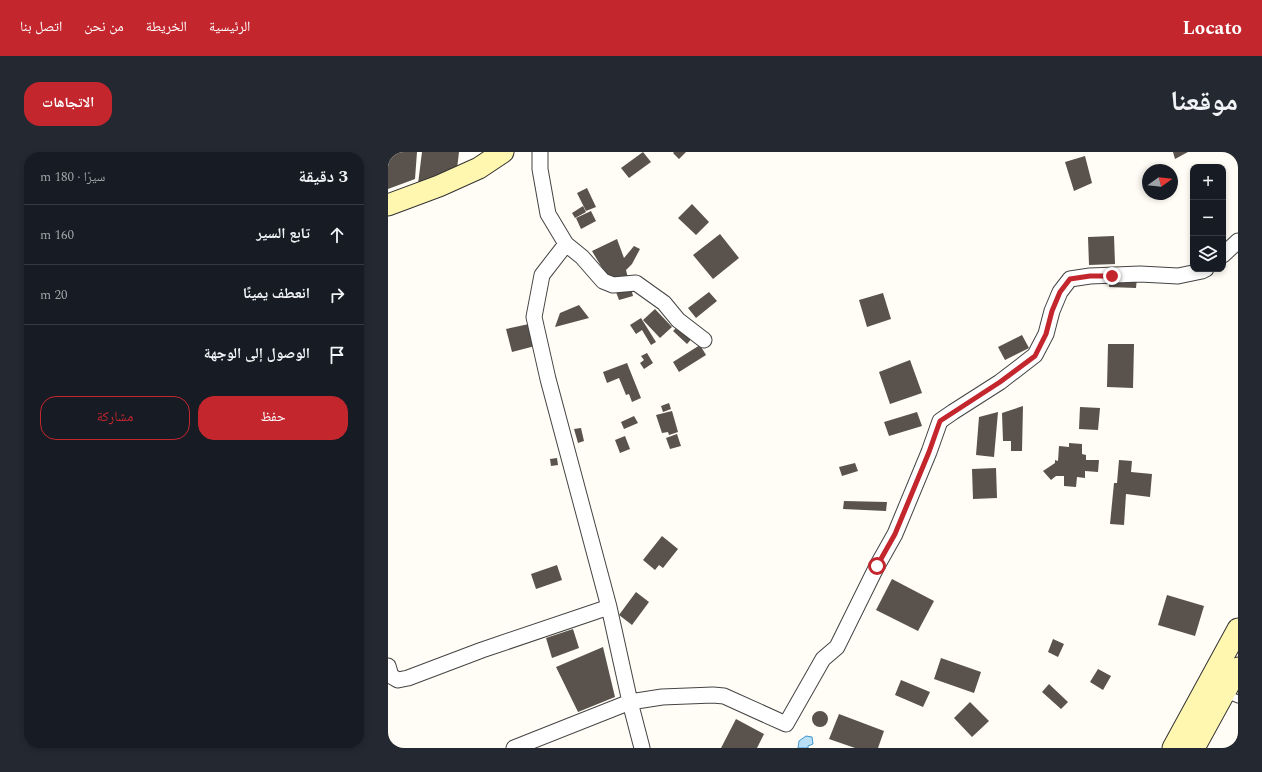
<!DOCTYPE html>
<html lang="ar">
<meta charset="utf-8">
<style>
body{margin:0;font-family:Spectral,"Noto Naskh Arabic",serif;background:#242831;color:#f1f3f6;direction:rtl}
.controls{position:absolute;right:12px;top:12px;display:grid;overflow:hidden;border-radius:8px;box-shadow:0 2px 6px #0003}
.controls button{width:36px;height:36px;display:grid;place-items:center;padding:0;border:0;border-bottom:1px solid #363941;background:#171b24;color:#f1f3f6;font:20px sans-serif}
.compass{position:absolute;left:754px;top:12px;width:36px;height:36px;border-radius:50%;background:#171b24;box-shadow:0 2px 6px #0003;rotate:75deg}
.stop{position:absolute;width:12px;height:12px;margin:-9px;border:3px solid #c4262e;border-radius:50%;background:#fff}
.stop.end{background:#c4262e;border-color:#fff;box-shadow:0 1px 4px #0008}
.list{margin:0;padding:0;list-style:none}
h2{display:flex;justify-content:space-between;align-items:center;height:52px;margin:0;padding:0 16px;font-size:17px}
h2 small{font-size:13px;font-weight:400;color:#9ea1a6}
.list li{display:grid;grid-template-columns:26px 1fr auto;gap:12px;align-items:center;box-sizing:border-box;height:60px;padding:0 16px;border-top:1px solid #363941}
.list b{display:block;font-size:15px;white-space:nowrap}
.list em{font-size:13px;font-style:normal;color:#9ea1a6}
.actions{display:flex;gap:8px;padding:12px 16px}
.actions a{flex:1;padding:9px 0;border:1px solid #c4262e;border-radius:16px;text-align:center;font-size:14px;color:#c4262e}
.actions .main{background:#c4262e;color:#fff}
.icon{flex:none;width:22px;height:22px;fill:none;stroke:currentColor;stroke-width:2;stroke-linecap:round;stroke-linejoin:round}
.map{position:relative;flex:none;width:850px;height:596px;overflow:hidden;direction:ltr;border-radius:16px}
header{display:flex;align-items:center;gap:24px;box-sizing:border-box;height:56px;padding:0 20px;background:#c4262e;color:#fff}
header strong{font-size:19px}
nav{display:flex;gap:22px;margin-inline-start:auto;font-size:14px}
.intro{display:flex;align-items:center;justify-content:space-between;box-sizing:border-box;height:96px;padding:0 24px}
h1{margin:0;font-size:28px}
.button{padding:10px 18px;border-radius:16px;background:#c4262e;color:#fff;font-size:14px;font-weight:700}
main{display:flex;gap:24px;padding:0 24px}
aside{flex:1;background:#171b24;border-radius:16px;box-shadow:0 2px 6px #0003}
.map>svg:first-child{display:block}
</style>
<header>
<strong>Locato</strong>
<nav><a>الرئيسية</a><a>الخريطة</a><a>من نحن</a><a>اتصل بنا</a></nav>
</header>
<div class="intro"><h1>موقعنا</h1><a class="button">الاتجاهات</a></div>
<main>
<div class="map">
<svg width="850" height="596" viewBox="0 0 850 596">
<rect width="100%" height="100%" fill="#fffdf5"/>
<path fill="#b9e0f7" stroke="#3f96cf" d="M418,584L424,585L425,592L420,594V596H410L411,589Z"/>
<path fill="#5a524d" d="M0,0H29L27,27L0,37Z
M34,0H71L69,17L30,32Z
M255,0L263,10L241,26L233,16Z
M286,0H298L291,7L285,1Z
M785,0H800L787,7Z
M697,4L704,31L686,39L677,10Z
M199,36L208,55L198,59L189,41Z
M304,52L321,70L308,83L290,66Z
M195,54L198,60L187,66L184,61Z
M203,59L208,69L193,77L188,66Z
M332,82L351,106L325,127L305,103Z
M726,84L727,112L701,113L700,85Z
M229,87L236,106L246,94L252,97L244,112L238,118L240,126L223,131L204,99Z
M722,124L749,126L748,136L721,135Z
M243,136L245,144L231,148L228,140Z
M321,140L329,149L308,166L300,156Z
M495,141L503,167L479,175L471,148Z
M191,153L201,166L167,175L172,161Z
M267,157L284,175L272,186L255,168Z
M253,166L268,190L263,193L254,178L248,182L242,173Z
M141,172L147,194L124,200L118,177Z
M292,172L306,184L299,192L285,179Z
M634,183L641,196L617,208L610,195Z
M720,192H746L745,236L719,235Z
M312,193L318,203L291,220L285,210Z
M259,201L265,211L256,217L252,211L256,208L253,204Z
M522,208L534,241L502,252L491,220Z
M239,211L253,246L244,250L241,242L238,243L231,226L219,231L215,220Z
M281,251L283,257L275,260L273,254Z
M635,254L634,299H623V289H615L614,261Z
M692,255L712,256L710,278L691,277Z
M284,259L290,280L281,283L280,280L274,281L268,263Z
M529,260L534,274L501,284L496,270Z
M610,260L606,305L588,303L591,265Z
M246,264L250,271L236,277L233,270Z
M193,276L196,289L190,291L186,277Z
M289,282L293,294L282,297L278,286Z
M237,284L242,297L232,301L227,288Z
M681,291L694,292V302L698,303V308H711L710,320L697,319V326L689,325L688,335L676,334V324H668L663,328L655,319L667,311V308L670,309L671,294L681,295Z
M169,306L170,313L163,314L162,307Z
M731,308L744,309L743,320L764,322L762,345L738,342L736,373L722,372L726,331H729Z
M467,311L470,319L454,324L451,315Z
M608,316L609,346L585,347L584,317Z
M456,349L499,350L498,359L455,357Z
M274,384L290,397L275,416L271,413L267,418L255,408Z
M169,413L174,428L148,437L143,422Z
M504,427L546,449L530,479L488,458Z
M248,440L261,450L244,473L231,463Z
M779,443L816,454L807,484L770,473Z
M185,477L191,496L164,506L158,486Z
M665,487L676,492L670,505L660,500Z
M215,495L227,545L190,560L168,515Z
M553,506L593,520L586,541L546,527Z
M710,517L723,524L715,538L702,530Z
M513,528L542,540L535,555L507,543Z
M661,532L680,550L673,557L654,540Z
M582,550L601,569L584,585L566,566Z
M424 567a8 8 0 1 1 16 0a8 8 0 1 1-16 0Z
M451,562L496,579L490,596H467L441,587Z
M348,567L376,582L369,596H333Z"/>
<g fill="none" stroke-linecap="round" stroke-linejoin="round">
<defs>
<path id="lane" d="M838,542L850,547"/>
<path id="street" d="M152,0V17L160,62L178,92L154,123L146,165L160,227L221,455L242,550L254,596
M178,92L194,105L215,129L225,133L248,131L276,151L290,168L316,188
M835,103L850,89
M0,514L3,524L10,528L20,526L94,498L221,455
M126,596L242,550L274,545L325,543L336,544L398,572L435,507L449,495L489,414L507,382L541,300L552,269L565,260L612,230L647,203L658,182L664,159L672,140L682,127L702,124L752,122L790,124L814,119L818,117"/>
<path id="secondary" d="M0,53L51,34L91,16L115,0
M785,596L850,477
M806,596L850,516"/>
</defs>
<use href="#lane" stroke="#444" stroke-width="9"/>
<use href="#street" stroke="#444" stroke-width="17"/>
<use href="#secondary" stroke="#333" stroke-width="23"/>
<use href="#lane" stroke="#fff" stroke-width="7"/>
<use href="#street" stroke="#fff" stroke-width="15"/>
<use href="#secondary" stroke="#fff6b0" stroke-width="21"/>
</g>
<g fill="none" stroke-linecap="round" stroke-linejoin="round">
<path stroke="#c4262e" stroke-width="5" d="M489,414L507,382L541,300L552,269L612,230L647,204L658,182L664,159L672,140L682,127L702,124H724"/>
</g>
</svg>
<div class="controls">
<button>+</button>
<button>−</button>
<button><svg class="icon" aria-label="layers" viewBox="0 0 24 24"><path d="M12 4l9 5-9 5-9-5zM3 14l9 5 9-5"/></svg></button>
</div>
<svg class="compass" viewBox="-18 -18 36 36"><path d="M0-13l5 13h-10z" fill="#e53935"/><path d="M0 13l5-13h-10z" fill="#9ea1a6"/></svg>
<div class="stop" style="left:489px;top:414px"></div>
<div class="stop end" style="left:724px;top:124px"></div>
</div>
<aside>
<h2>3 دقيقة<small>سيرًا · 180 m</small></h2>
<ul class="list">
<li><svg class="icon" aria-label="ahead" viewBox="0 0 24 24"><path d="M12 20V5M6 11l6-6 6 6"/></svg><div><b>تابع السير</b></div><em>160 m</em></li>
<li><svg class="icon" aria-label="right" viewBox="0 0 24 24"><path d="M7 20v-9h11M14 6l5 5-5 5"/></svg><div><b>انعطف يمينًا</b></div><em>20 m</em></li>
<li><svg class="icon" aria-label="arrive" viewBox="0 0 24 24"><path d="M6 21V4h12l-3 4 3 4H6"/></svg><div><b>الوصول إلى الوجهة</b></div></li>
</ul>
<div class="actions"><a class="main">حفظ</a><a>مشاركة</a></div>
</aside>
</main>
